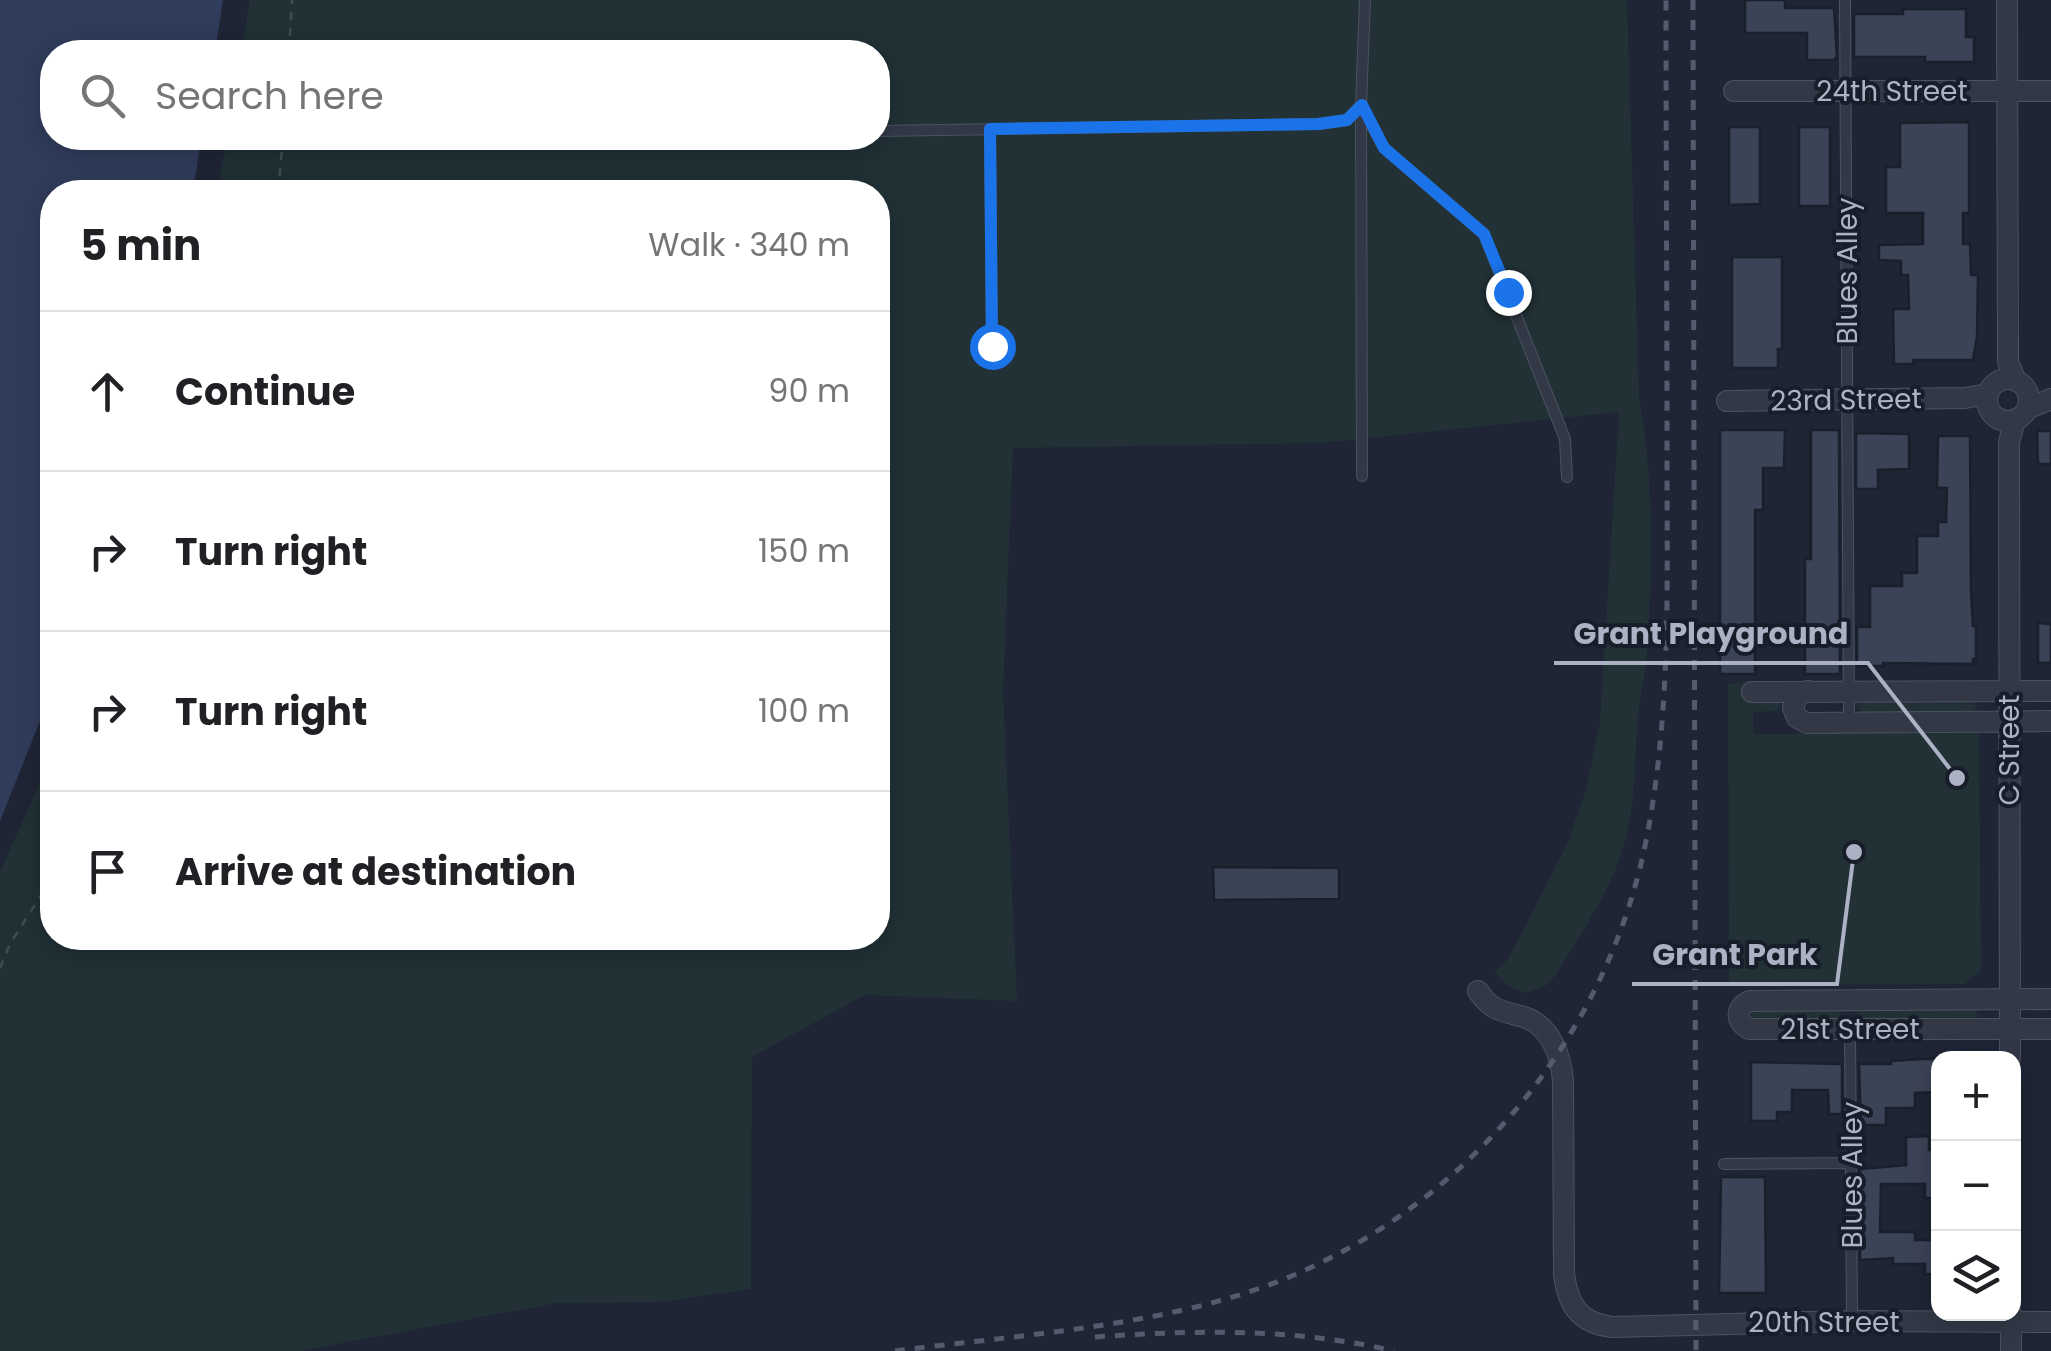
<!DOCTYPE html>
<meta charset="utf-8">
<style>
body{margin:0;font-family:Poppins,sans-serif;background:#f6f6f6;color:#202124}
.controls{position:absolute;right:30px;bottom:30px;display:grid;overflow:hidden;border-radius:20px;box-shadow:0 5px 25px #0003}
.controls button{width:90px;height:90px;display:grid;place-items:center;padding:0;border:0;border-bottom:2px solid #e0e0e0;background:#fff;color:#202124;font:50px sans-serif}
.stop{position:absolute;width:30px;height:30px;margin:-22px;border:8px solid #1a73e8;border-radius:50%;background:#fff}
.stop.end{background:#1a73e8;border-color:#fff;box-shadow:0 2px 10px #0008}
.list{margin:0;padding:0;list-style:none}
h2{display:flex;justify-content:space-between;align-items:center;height:130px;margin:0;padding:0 40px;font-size:42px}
h2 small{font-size:32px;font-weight:400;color:#757577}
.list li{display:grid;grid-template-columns:65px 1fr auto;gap:30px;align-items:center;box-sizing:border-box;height:160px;padding:0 40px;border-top:2px solid #e0e0e0}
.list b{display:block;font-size:38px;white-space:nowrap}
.list em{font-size:32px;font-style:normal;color:#757577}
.icon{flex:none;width:55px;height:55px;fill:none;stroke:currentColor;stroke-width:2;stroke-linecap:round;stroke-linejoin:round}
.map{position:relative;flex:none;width:2051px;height:1351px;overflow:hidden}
.search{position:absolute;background:#fff;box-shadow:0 5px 25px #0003;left:40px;top:40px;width:850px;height:110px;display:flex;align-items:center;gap:25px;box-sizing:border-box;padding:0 35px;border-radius:40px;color:#757577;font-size:38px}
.panel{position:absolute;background:#fff;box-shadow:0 5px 25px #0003;left:40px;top:180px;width:850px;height:770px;border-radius:40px}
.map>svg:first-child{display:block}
</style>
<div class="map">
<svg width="2051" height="1351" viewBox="0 0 2051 1351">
<rect width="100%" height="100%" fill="#1f2535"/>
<path fill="#213136" d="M250,0H1627L1639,398C1654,479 1653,567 1647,650C1646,673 1640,696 1638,718C1634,763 1636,812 1621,855C1606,899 1579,936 1555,976L1545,986L1526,993L1508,986L1494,972L1508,959L1534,909L1568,842L1587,786L1600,722L1619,412L1320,443L1013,448L1003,691L1017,1001L865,995L752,1057L751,1289L662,1302L557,1303L300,1351H0V872L52,755V938H878V192H217L227,138H878V52H241Z
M1747,681V700L1780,702L1781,705L1777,711L1753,712L1754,734L1979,733L1981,970L1965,984L1729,985L1728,684Z
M1861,700H1972L1977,706L1973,712H1862L1856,705Z
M1836,1008L1841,1014L1836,1020L1752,1019L1751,1016L1754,1009Z
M1973,1008L1978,1014L1974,1020H1861L1857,1014L1859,1010Z"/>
<path fill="#303c5b" d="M0,0H223L215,52H52V138H201L193,192H52V691L0,821Z"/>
<path fill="#3b4356" stroke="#1a1f2c" stroke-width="2.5" d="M1745,0H1785V8H1834L1837,57L1834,60H1807V33H1745Z
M1903,9H1966V37H1974V62H1925V57H1854V14H1903Z
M1969,122V213H1963V244H1970L1971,275H1978L1977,337L1973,360H1913V364H1894L1893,309H1909L1908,275H1901V261L1879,260V245L1923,244V213H1886V167H1900V123Z
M1729,127H1760V204L1729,205Z
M1799,127H1830V206H1799Z
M1732,257H1782V349H1778V368H1732Z
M1720,430H1785L1784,468H1763V510H1755V674H1720Z
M1811,430H1839L1840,674H1805V559H1811Z
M2037,431H2051V464H2038Z
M1856,433L1909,434V469L1878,470V489H1856Z
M1938,436H1970L1971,590L1973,626H1976V659H1973V664L1883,663V666H1857V627H1870V586H1902V573H1917V536H1938V522H1946L1947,488H1937Z
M2038,623L2051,624V663H2038Z
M1213,867L1339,868V899L1214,900Z
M1923,1059H1937L1938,1092L1915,1093V1108H1886V1125H1861L1859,1064H1891V1061Z
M1751,1062L1842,1064V1114H1829L1828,1090H1792V1112H1777V1121H1751Z
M1929,1136V1150H1938V1198H1925V1184H1881L1880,1232H1915V1240H1938V1274H1925V1264H1893V1258L1860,1260V1169L1906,1165V1137Z
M1721,1177H1765L1766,1293H1719Z"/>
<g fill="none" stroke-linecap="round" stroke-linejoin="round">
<defs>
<path id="service" d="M1845,0L1849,722
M990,129L992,346
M878,131L1319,124L1347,120L1361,105L1365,0
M1362,476L1361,105L1384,148L1484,234L1565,439L1567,477
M1850,1029L1852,1321
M1724,1164L1852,1163"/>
<path id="minor" d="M2007,0L2008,362L2016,381
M1734,91H2051
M1987 400a21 21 0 1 1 42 0a21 21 0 1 1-42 0Z
M1727,401L1965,398L1988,394
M2027,409L2051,399
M1808,691L1798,694L1793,708L1797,718L1807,723L2051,721
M1752,692L2051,691
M1478,991C1491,1011 1502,1011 1524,1017C1551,1026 1561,1056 1563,1081L1564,1274C1568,1305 1579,1323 1612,1327L1852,1321L2051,1322
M2051,999L1750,1001C1735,1007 1735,1022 1749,1029H2051
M2010,1058L2009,442L2015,420
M2011,1351V1314"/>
</defs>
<use href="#service" stroke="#4d5261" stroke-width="12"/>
<use href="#minor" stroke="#4d5261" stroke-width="22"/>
<path stroke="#3e4e54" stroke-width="2.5" stroke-dasharray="8 8" stroke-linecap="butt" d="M289,52L292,0
M278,192L283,138
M0,968L10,944L52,878"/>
<use href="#service" stroke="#323846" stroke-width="10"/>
<use href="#minor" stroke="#323846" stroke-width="20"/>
<path stroke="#545b6d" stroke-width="5" stroke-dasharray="10 10" stroke-linecap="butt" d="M1693,0L1696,1351
M1095,1337C1194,1330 1296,1328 1394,1351
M895,1351C1017,1335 1159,1327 1274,1283C1465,1210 1609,1036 1647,836C1671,713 1667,584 1667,460C1667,307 1666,153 1666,0"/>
</g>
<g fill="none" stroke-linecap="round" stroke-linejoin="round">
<path stroke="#1a73e8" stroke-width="12" d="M992,346L990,129L1318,124L1347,120L1362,105L1384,148L1484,234L1508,292"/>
</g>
<g text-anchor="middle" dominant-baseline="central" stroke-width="8" stroke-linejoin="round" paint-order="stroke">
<g font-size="28" fill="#acb2c3" stroke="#181d2a">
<text x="1892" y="91">24th Street</text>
<text transform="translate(1847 271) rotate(-90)">Blues Alley</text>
<text transform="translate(1846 400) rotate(-1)">23rd Street</text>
<text transform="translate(2009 750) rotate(-90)">C Street</text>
<text x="1850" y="1029">21st Street</text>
<text transform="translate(1852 1175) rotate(-90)">Blues Alley</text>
<text x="1824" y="1322">20th Street</text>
</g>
</g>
<path fill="none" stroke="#acb2c3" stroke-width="4" d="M1957 778L1868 663H1554M1854 852L1837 984H1632"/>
<g fill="#acb2c3" stroke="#181d2a" stroke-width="4">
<circle cx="1957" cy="778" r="10"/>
<circle cx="1854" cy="852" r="10"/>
</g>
<g font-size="30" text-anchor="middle" font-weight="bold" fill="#acb2c3" stroke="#181d2a" stroke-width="8" stroke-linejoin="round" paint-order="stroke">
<text x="1711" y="644">Grant Playground</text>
<text x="1735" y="965">Grant Park</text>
</g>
</svg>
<div class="controls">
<button>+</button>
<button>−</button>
<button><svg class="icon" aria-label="layers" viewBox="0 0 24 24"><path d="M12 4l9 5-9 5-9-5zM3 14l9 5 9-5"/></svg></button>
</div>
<div class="stop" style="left:992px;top:346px"></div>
<div class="stop end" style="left:1508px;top:292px"></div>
<div class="search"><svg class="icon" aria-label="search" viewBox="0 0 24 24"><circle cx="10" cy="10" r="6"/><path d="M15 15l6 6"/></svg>Search here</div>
<section class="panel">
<h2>5 min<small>Walk · 340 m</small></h2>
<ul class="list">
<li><svg class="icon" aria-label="ahead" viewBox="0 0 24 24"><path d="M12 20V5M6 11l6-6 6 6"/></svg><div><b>Continue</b></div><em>90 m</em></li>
<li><svg class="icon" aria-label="right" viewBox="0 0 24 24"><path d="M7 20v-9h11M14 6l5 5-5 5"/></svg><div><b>Turn right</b></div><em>150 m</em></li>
<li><svg class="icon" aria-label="right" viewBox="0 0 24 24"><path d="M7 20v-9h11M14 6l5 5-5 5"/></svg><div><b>Turn right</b></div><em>100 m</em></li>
<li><svg class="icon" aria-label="arrive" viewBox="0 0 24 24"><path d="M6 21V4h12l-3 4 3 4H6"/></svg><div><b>Arrive at destination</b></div></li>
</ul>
</section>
</div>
